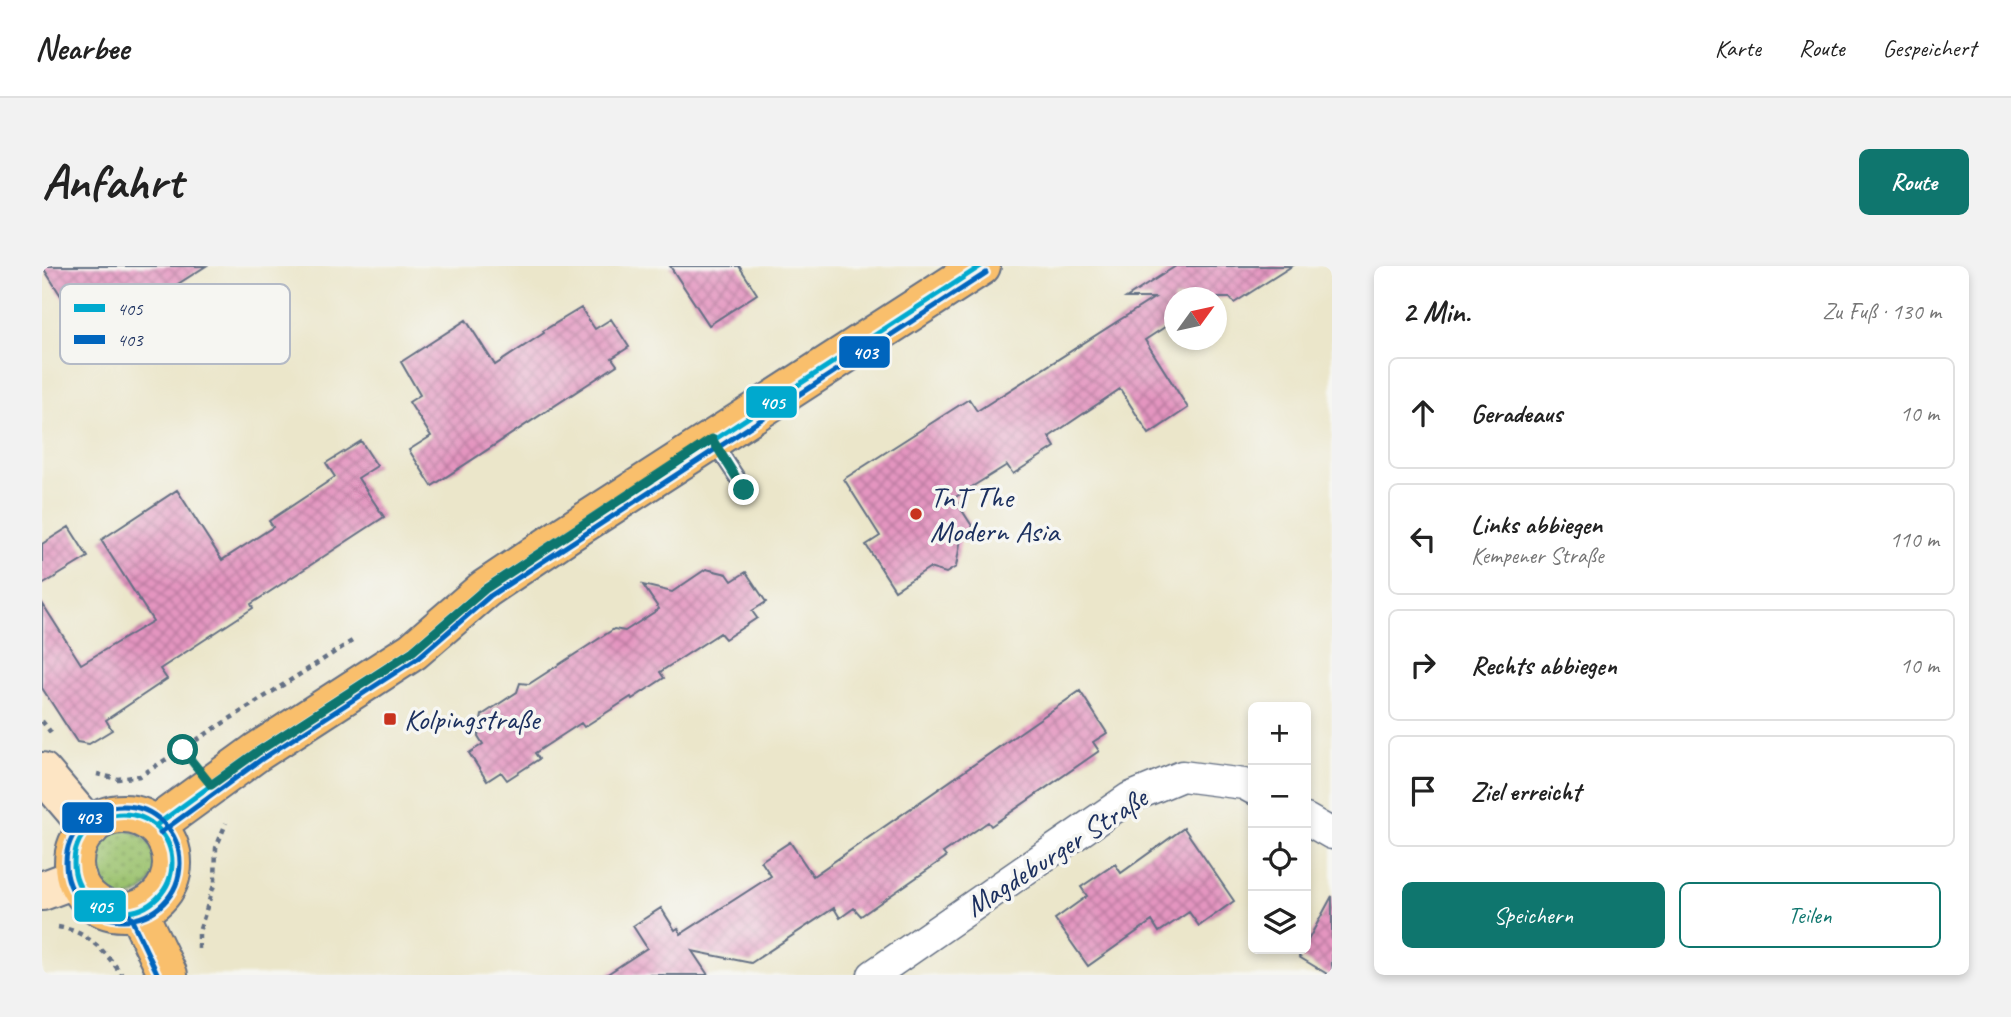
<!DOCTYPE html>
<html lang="de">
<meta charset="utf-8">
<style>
body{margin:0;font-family:Caveat,sans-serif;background:#f2f2f2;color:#222}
.controls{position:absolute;right:21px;bottom:21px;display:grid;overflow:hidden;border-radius:10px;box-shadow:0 4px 10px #0003}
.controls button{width:63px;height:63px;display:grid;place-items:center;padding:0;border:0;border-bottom:2px solid #e0e0e0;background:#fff;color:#222;font:35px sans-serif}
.compass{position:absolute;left:1122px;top:21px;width:63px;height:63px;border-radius:50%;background:#fff;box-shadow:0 4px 10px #0003;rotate:57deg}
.stop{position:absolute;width:21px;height:21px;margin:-16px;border:5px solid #0f766e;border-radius:50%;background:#fff}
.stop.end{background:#0f766e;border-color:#fff;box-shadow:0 2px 7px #0008}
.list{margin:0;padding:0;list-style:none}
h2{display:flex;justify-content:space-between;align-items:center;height:91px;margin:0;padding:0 28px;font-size:30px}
h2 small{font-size:23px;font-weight:400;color:#767676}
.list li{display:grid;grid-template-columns:46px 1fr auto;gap:21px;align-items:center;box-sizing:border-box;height:112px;margin:0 14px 14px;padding:0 14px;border:2px solid #e0e0e0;border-radius:10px}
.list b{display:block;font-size:26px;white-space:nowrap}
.list p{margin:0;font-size:23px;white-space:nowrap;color:#767676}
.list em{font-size:23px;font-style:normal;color:#767676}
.actions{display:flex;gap:14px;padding:21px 28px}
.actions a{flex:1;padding:16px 0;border:2px solid #0f766e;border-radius:10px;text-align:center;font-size:24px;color:#0f766e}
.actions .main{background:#0f766e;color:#fff}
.icon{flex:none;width:38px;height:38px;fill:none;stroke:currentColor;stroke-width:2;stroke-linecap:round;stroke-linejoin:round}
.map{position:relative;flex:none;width:1290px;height:709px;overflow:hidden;border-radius:10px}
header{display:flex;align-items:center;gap:42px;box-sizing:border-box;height:98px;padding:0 35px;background:#fff;border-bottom:2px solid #e0e0e0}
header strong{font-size:33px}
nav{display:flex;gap:38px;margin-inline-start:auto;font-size:24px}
.intro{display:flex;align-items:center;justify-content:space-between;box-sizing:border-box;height:168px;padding:0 42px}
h1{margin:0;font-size:49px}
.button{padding:18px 32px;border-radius:10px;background:#0f766e;color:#fff;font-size:24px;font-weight:700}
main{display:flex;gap:42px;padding:0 42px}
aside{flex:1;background:#fff;border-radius:10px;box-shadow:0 4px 10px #0003}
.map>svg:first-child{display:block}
</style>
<header>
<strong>Nearbee</strong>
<nav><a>Karte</a><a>Route</a><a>Gespeichert</a></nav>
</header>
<div class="intro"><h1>Anfahrt</h1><a class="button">Route</a></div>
<main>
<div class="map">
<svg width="1290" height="709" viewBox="0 0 1290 709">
<defs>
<pattern id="grass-dots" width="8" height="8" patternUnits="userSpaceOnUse" patternTransform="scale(1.75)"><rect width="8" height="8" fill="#9bc26e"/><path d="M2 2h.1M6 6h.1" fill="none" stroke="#7e9e5e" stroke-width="1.8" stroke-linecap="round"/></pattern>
<pattern id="building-cross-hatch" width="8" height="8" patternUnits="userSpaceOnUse" patternTransform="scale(1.75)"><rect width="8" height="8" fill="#e495c0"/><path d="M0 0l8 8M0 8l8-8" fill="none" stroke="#b87a9f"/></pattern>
</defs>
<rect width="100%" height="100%" fill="#f6f6f2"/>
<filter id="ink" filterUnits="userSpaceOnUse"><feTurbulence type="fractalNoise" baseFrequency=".0143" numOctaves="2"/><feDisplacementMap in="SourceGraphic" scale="14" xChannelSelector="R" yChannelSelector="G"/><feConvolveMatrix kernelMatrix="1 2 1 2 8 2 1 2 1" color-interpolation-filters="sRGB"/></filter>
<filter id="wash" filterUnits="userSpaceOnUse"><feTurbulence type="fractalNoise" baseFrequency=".00686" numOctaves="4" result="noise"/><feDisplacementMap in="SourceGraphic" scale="28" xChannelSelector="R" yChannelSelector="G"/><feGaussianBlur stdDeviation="1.57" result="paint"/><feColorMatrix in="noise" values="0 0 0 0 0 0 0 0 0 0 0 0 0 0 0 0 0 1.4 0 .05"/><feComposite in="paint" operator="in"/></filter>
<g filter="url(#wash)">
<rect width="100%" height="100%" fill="#ebe6ca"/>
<path fill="url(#grass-dots)" stroke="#5b7866" stroke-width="2" d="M46 598a34 34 0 1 1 68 0a34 34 0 1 1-68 0Z"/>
<g id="blocks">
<path fill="url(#building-cross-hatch)" d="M0,0H164L111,34L118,45L57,84L49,70L44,65L42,66Z
M628,0H697L715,28L667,59Z
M1134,0H1250L1192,37L1188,32H1132V55L1103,74L1146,142L1107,168L1078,123L1007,171L1013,181L971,208L965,199L912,232L932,263L919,272L914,301L904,307L887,302L853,324L824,279L838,270L802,213L927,133L935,145L1112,32H1084Z
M539,42L553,63L569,53L587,81L570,92L575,99L390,220L367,184L389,170L367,136L378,129L359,96L424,54L453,99L502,67L501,65Z
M319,175L335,200L316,212L342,251L209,338L211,342L118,403L125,413L64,454L70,464L47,478L35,476L0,422V337L39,398L111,355L59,274L135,224L180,294L231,261L227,255L293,211L284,197Z
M27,261L46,291L0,319V278Z
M664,303L685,308L690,315L704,306L724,336L710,345L715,352L683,373L678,367L618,406L622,412L590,433L589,431L542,461L539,457L493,487L497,493L465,514L459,506L445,515L427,487L441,478L436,470L440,449L475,426L478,417L487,418L572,363L583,365L617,343L601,319L630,326Z
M1038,425L1065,467L1051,476L1057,485L949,560L946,556L901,587L904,591L819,650L812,642L798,652L792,642L709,697L650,685L666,709H564L605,682L591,660L619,642L633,664L636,662L639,668L729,610L719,595L748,576L771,610Z
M1142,562L1192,635L1157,660L1147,646L1117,666L1110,655L1046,700L1013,653L1045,630L1039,621L1073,598L1079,607Z
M1290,630V709H1287L1257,691Z"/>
</g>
</g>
<g filter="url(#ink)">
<use href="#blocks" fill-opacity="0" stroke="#646f84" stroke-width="2"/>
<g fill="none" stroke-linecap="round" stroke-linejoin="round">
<defs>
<path id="lane" d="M671,175L703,224"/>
<path id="street" d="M1264,553L1290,568
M831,709L1087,532L1140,510L1202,518L1211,523"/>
<path id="secondary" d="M0,506L48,562
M0,625L35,612"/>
<path id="primary" d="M32 597a49 49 0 1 1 98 0a49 49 0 1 1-98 0Z
M113,560L215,486L371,385L443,323L523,269L939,0
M95,644L126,709"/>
</defs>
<use href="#lane" stroke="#646f84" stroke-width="18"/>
<use href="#street" stroke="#646f84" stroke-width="33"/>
<use href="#secondary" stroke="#646f84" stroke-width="42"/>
<use href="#primary" stroke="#646f84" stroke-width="42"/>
<path stroke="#646f84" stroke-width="4.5" stroke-dasharray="5 5" stroke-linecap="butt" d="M0,455L10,468
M55,508L76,513L98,510L310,375
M16,661C45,665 64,686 80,709
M157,683V666L173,616L174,582L184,557"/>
<use href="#lane" stroke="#fff" stroke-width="14"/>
<use href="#street" stroke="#fff" stroke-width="30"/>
<use href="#secondary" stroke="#fde5c4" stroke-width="38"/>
<use href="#primary" stroke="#f9bf6c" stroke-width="38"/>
<defs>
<path id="bus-1" d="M32 597a49 49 0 1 1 98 0a49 49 0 1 1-98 0Z
M113,560L215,486L371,385L443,323L939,0"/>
<path id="bus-2" d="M24 597a57 57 0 1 1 114 0a57 57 0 1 1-114 0Z
M118,567L220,493L376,392L448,330L944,7
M87,648L116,709"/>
</defs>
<use href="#bus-1" stroke="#f6f6f2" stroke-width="10"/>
<use href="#bus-2" stroke="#f6f6f2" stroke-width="10"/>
<use href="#bus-1" stroke="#00a9ce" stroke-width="5"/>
<use href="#bus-2" stroke="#0065bd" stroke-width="5"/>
</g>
</g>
<g fill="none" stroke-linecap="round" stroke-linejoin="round" filter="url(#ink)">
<path stroke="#0f766e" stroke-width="9" d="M141,484L169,519L215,486L371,385L443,323L670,173L702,224"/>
</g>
<g fill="#c8321e" stroke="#f6f6f2" stroke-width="2.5">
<circle cx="874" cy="248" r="7"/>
<rect x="341" y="446" width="14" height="14" rx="3.5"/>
</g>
<g text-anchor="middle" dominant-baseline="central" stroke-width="7" stroke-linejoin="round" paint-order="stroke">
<g font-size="30" fill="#1b2f5e" stroke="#f6f6f2" text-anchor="start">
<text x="888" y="231">TnT The<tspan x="888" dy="34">Modern Asia</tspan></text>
<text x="362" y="453">Kolpingstraße</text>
</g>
<g font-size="30" fill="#1b2f5e" stroke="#f6f6f2">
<text transform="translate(1014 586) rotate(-33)">Magdeburger Straße</text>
</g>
</g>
<rect x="18" y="18" width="230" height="80" rx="10" fill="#f6f6f2" stroke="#b4bac6" stroke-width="2"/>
<rect x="32" y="38" width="31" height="8" fill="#00a9ce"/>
<rect x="32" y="69" width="31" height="9" fill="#0065bd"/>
<g font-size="19" fill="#1b2f5e">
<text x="75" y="49">405</text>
<text x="75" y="80">403</text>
</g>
<g stroke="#f6f6f2" stroke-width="2.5">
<rect x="796" y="69" width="53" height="34" rx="7" fill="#0065bd"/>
<rect x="703" y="119" width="53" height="34" rx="7" fill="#00a9ce"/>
<rect x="19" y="535" width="54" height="33" rx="7" fill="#0065bd"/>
<rect x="31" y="623" width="54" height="34" rx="7" fill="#00a9ce"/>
</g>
<g font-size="19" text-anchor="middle" font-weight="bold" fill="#fff">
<text x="823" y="93">403</text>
<text x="730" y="143">405</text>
<text x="46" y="558">403</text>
<text x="58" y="647">405</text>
</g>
</svg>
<div class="controls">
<button>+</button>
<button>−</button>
<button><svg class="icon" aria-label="locate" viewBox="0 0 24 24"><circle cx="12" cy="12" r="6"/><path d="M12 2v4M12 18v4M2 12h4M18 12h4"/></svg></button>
<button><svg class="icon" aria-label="layers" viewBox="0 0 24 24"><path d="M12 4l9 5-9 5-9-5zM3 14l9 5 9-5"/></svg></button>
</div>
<svg class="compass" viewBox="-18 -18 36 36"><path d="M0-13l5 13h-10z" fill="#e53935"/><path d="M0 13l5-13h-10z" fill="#767676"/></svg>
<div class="stop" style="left:141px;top:484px"></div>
<div class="stop end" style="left:702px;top:224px"></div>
</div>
<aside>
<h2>2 Min.<small>Zu Fuß · 130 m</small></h2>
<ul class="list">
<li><svg class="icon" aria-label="ahead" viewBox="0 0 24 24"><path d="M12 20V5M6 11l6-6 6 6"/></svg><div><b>Geradeaus</b></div><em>10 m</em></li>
<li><svg class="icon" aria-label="left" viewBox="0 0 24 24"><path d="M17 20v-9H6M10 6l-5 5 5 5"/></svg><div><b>Links abbiegen</b><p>Kempener Straße</p></div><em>110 m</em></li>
<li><svg class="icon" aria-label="right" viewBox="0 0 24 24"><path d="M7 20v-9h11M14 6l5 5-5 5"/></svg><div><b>Rechts abbiegen</b></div><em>10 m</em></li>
<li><svg class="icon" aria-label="arrive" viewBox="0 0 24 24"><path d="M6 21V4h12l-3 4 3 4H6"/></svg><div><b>Ziel erreicht</b></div></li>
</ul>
<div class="actions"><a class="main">Speichern</a><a>Teilen</a></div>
</aside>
</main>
